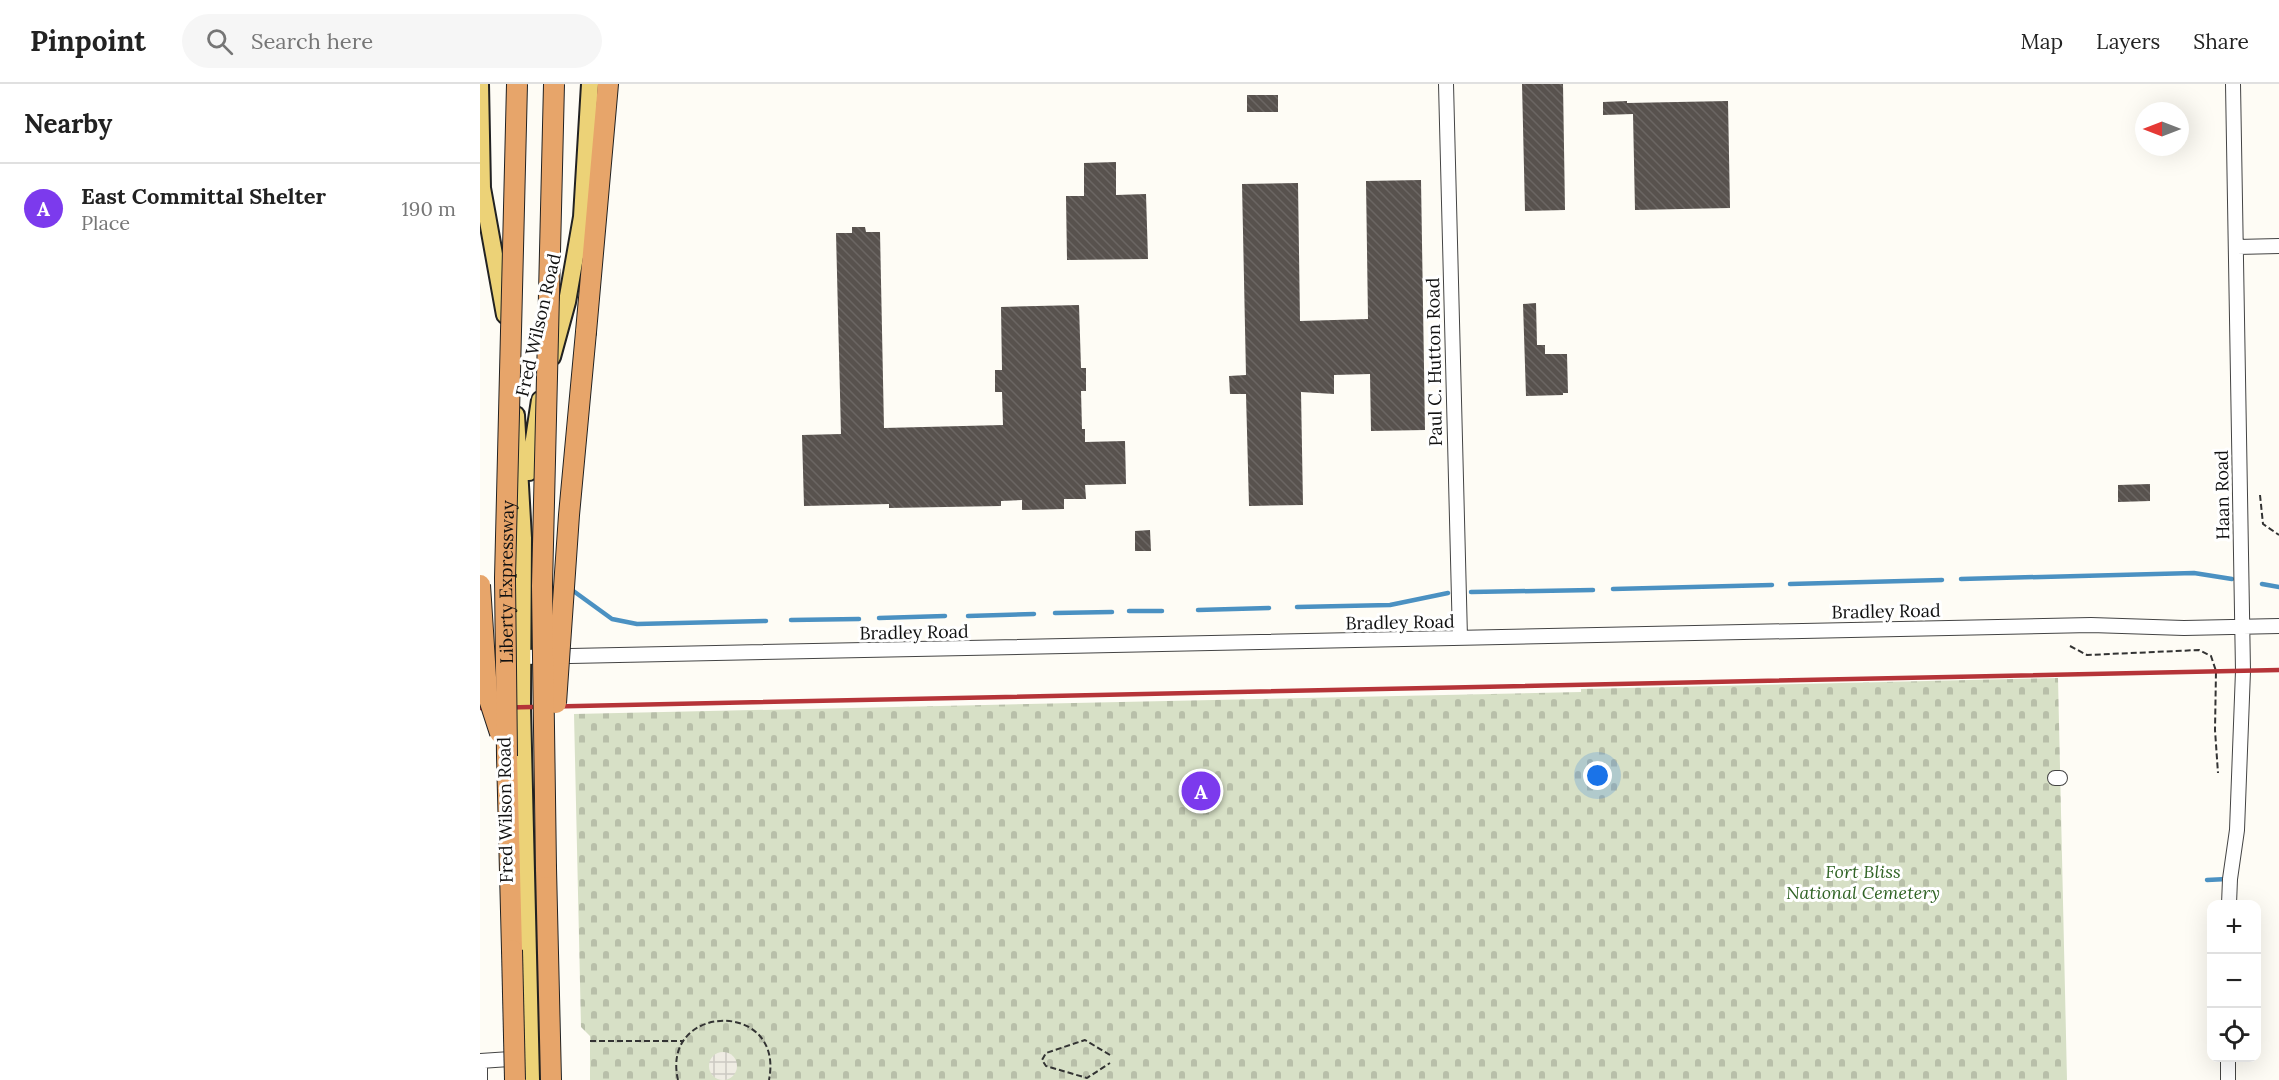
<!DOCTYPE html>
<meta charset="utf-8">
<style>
body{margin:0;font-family:Lora,serif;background:#f6f6f6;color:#222}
.controls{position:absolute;right:18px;bottom:18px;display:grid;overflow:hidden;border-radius:12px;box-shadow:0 6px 24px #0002}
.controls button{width:54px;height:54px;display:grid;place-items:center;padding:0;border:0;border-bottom:2px solid #e0e0e0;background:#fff;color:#222;font:30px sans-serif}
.compass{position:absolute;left:1655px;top:18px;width:54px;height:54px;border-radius:50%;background:#fff;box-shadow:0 6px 24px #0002;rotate:270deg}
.you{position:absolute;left:1118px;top:692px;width:21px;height:21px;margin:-15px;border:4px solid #fff;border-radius:50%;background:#1a73e8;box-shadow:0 0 0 9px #1a73e833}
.badge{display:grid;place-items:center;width:39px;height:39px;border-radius:50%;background:#7c3aed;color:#fff;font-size:20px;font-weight:700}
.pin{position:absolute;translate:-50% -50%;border:3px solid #fff;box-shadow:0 2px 6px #0006}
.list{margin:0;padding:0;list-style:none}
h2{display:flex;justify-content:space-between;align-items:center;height:78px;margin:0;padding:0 24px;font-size:26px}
h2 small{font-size:20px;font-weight:400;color:#767676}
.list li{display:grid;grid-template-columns:39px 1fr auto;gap:18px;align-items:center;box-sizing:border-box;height:90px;padding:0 24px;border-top:2px solid #e0e0e0}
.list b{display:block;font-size:22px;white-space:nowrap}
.list p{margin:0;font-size:20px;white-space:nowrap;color:#767676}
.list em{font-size:20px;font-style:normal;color:#767676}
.icon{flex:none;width:33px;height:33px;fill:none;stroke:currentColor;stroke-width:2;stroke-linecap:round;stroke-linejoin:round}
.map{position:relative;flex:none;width:1799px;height:996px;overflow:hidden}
header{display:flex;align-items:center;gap:36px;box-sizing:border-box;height:84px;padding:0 30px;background:#fff;border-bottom:2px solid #e0e0e0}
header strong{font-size:28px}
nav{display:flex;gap:33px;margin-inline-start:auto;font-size:21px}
.search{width:420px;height:54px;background:#f6f6f6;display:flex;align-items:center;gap:15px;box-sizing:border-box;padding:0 21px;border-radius:33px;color:#767676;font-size:22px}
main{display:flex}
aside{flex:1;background:#fff}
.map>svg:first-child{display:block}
</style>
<header>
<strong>Pinpoint</strong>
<div class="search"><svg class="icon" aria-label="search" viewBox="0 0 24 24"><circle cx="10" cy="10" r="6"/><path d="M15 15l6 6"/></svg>Search here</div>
<nav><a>Map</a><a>Layers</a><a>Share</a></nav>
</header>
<main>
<aside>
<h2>Nearby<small></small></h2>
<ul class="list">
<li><span class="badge">A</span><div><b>East Committal Shelter</b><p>Place</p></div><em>190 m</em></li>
</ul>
</aside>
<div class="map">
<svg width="1799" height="996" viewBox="0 0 1799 996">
<defs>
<pattern id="cemetery-stones" width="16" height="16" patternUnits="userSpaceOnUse" patternTransform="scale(1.5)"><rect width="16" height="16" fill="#d7e0c6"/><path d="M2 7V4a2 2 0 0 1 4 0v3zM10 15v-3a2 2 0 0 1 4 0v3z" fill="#b8bfa9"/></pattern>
<pattern id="plaza-grid" width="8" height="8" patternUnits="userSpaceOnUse" patternTransform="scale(1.5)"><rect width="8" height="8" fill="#efece3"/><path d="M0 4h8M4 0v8" fill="none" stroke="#ccc9c2"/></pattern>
<pattern id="building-back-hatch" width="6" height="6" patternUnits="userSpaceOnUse" patternTransform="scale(1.5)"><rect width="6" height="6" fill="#58524e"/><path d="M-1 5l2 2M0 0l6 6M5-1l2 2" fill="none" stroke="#6b6663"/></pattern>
</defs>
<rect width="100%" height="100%" fill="#fefcf5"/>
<path fill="url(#cemetery-stones)" d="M1578,594L1587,996H110V952L101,943L94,630L1101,608V605Z"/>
<path fill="url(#plaza-grid)" d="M229 982a14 14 0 1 1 28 0a14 14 0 1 1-28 0Z"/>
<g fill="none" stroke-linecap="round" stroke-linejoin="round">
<path stroke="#4b91c2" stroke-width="4.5" d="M1481,495L1714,489L1752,495
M1310,500L1462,496
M1782,500L1799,503
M1133,505L1292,501
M92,506L132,535L157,540L286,537
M991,508L1113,506
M817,523L910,521L968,509
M718,526L789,524
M649,527H682
M575,529L632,528
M488,532L554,530
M399,534L465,532
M311,536L379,535
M1727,796L1747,795"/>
</g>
<path fill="url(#building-back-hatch)" d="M1042,0H1083L1085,126L1045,127Z
M767,11H798V28H767Z
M1147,17V19L1248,17L1250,124L1155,126L1153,30L1123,31V18Z
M636,78V111L666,110L668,175L587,176L586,112H604V79Z
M941,96L945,346L891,347L890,290L854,291V310L821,308L823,421L769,422L766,310H750L749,292L766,291L762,100L818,99L820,237L888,235L886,97Z
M372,143H385L386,148H400L404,344L523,341L522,308H515V286H522L521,223L599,221L601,284H606V307H601L602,345H605V358L645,357L646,400L605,401L606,415H584V425L542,426V416L521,417V422L409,424V420L324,422L322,351L361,350L356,149H372Z
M1056,219L1057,261H1065V270H1087L1088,309H1083V311L1046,312L1043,220Z
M1670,400V417L1638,418V401Z
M670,446L671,467H655V447Z
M730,696V717L712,718L711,697Z"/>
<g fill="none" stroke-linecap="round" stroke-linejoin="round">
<defs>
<path id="minor" d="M966,0L980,554
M1757,163L1799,162
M42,573L1611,541L1704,544L1799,542
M1575,694H1580
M1749,820L1750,795L1757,746L1763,587L1753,0
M0,977L43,974
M0,982V996
M1748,996V974"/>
<path id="major" d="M0,0L2,104L25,231
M72,273L87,218L102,133L110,0
M36,331L43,454L42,623L51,996
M49,388L60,316"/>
<path id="highway" d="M106,248L128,0
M27,672L32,866
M66,784L71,996"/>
</defs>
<use href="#minor" stroke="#444" stroke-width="16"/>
<use href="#major" stroke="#222" stroke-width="20"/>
<use href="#highway" stroke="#222" stroke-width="22"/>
<path stroke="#333" stroke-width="2" stroke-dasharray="6 3" stroke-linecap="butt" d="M1780,411L1783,440L1799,451
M1590,562L1607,571L1719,566L1731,572L1736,587L1735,646L1738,689
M110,957H204
M630,971L605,956L566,969L562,976L566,982L607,994L630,979
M198,996C180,919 305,915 289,996"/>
<use href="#minor" stroke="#fff" stroke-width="14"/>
<use href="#major" stroke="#ecd277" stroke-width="16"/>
<use href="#highway" stroke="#e7a56a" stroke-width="20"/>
<path stroke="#b53438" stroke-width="4.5" d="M0,624L1799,586"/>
<defs>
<g id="highway-bridge">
<path d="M0,501L7,609L20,649"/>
<path d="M76,619L89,431L106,248"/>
<path id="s1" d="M27,672L25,494L37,0"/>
<path d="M66,784L62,502L74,0"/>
<path d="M32,866L35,996"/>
</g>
</defs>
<use href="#highway-bridge" stroke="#222" stroke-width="22" stroke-linecap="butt"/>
<use href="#highway-bridge" stroke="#e7a56a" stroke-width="20"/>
</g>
<g text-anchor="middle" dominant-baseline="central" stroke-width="6" stroke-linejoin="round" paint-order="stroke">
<g font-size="18" fill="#111" stroke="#fff">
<text transform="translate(58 241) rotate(-77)">Fred Wilson Road</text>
<text transform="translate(954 278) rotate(-91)">Paul C. Hutton Road</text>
<text transform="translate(1742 411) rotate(-91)">Haan Road</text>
<text stroke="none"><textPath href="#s1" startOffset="174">Liberty Expressway</textPath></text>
<text transform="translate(1406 527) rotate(-1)">Bradley Road</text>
<text transform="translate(920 538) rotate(-1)">Bradley Road</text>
<text transform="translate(434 548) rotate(-1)">Bradley Road</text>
<text transform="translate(25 726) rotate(-91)">Fred Wilson Road</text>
</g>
<g font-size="18" font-style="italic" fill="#316426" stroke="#fff">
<text x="1383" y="787">Fort Bliss<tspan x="1383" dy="21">National Cemetery</tspan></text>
</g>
</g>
</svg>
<div class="controls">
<button>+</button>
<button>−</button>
<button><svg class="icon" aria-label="locate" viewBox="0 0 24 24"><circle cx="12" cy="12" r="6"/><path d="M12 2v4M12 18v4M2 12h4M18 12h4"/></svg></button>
</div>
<svg class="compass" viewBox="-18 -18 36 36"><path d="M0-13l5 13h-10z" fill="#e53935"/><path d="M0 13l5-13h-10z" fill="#767676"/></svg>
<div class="you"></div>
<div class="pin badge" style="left:721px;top:707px">A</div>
</div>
</main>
